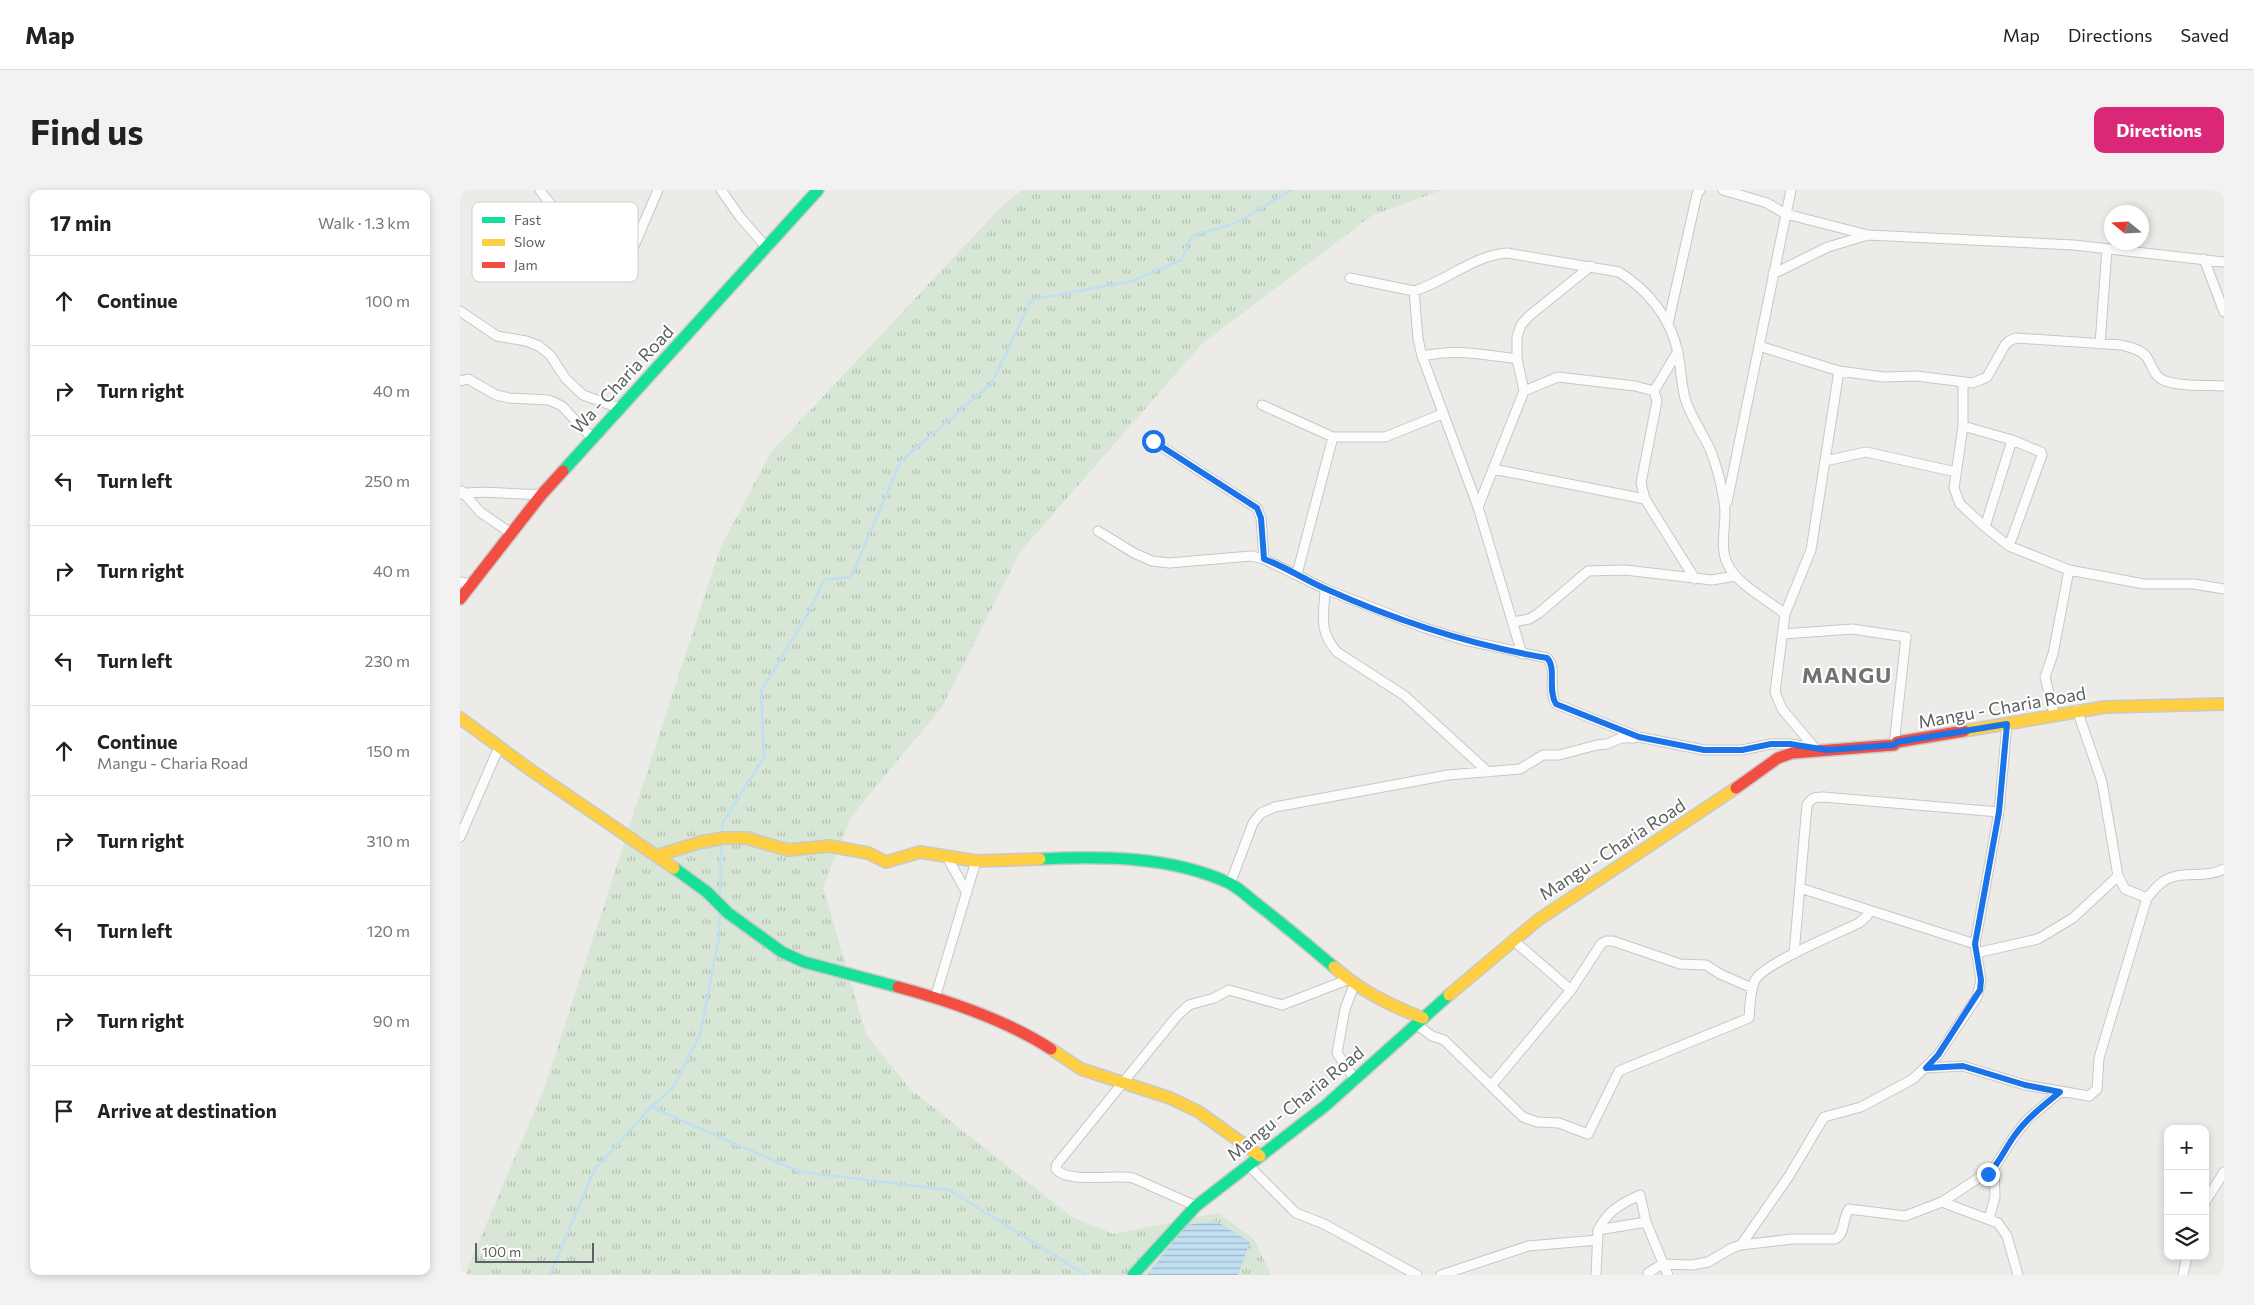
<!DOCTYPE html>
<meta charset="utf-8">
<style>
body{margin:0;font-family:Commissioner,sans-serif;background:#f2f2f2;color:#222}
.controls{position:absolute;right:15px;bottom:15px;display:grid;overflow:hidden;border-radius:10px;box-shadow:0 2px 8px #0003}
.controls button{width:45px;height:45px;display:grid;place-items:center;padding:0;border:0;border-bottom:1px solid #e0e0e0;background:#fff;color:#222;font:25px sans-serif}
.compass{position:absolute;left:1644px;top:15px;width:45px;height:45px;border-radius:50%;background:#fff;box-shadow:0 2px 8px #0003;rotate:288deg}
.scale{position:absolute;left:15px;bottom:12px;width:119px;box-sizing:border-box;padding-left:5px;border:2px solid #5d6164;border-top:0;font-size:14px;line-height:18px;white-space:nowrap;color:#5d6164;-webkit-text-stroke:4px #fff;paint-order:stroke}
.stop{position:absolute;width:15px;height:15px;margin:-11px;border:4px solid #1a73e8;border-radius:50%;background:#fff}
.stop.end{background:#1a73e8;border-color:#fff;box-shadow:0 1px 5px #0008}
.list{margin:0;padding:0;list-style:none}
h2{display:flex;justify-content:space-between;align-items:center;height:65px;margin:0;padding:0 20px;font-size:21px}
h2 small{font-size:16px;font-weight:400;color:#767676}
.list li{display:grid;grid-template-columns:32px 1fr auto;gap:15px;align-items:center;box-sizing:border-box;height:90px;padding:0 20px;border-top:1px solid #e0e0e0}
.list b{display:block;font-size:19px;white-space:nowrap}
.list p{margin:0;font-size:16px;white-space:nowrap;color:#767676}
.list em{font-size:16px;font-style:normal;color:#767676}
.icon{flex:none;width:28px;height:28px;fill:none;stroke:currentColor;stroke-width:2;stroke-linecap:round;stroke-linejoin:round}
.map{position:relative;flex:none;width:1764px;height:1085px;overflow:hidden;border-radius:10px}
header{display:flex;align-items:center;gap:30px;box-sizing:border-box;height:70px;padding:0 25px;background:#fff;border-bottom:1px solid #e0e0e0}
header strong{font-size:24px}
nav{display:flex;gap:28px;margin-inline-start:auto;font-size:18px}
.intro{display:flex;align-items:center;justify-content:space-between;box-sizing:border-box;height:120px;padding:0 30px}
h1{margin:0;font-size:35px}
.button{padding:12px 22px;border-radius:10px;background:#db2777;color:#fff;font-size:18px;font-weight:700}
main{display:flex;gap:30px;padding:0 30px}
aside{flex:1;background:#fff;border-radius:10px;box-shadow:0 2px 8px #0003}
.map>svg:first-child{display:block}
</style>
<header>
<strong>Map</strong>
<nav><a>Map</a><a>Directions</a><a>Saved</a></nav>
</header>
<div class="intro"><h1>Find us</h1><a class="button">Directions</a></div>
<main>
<aside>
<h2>17 min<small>Walk · 1.3 km</small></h2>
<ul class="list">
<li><svg class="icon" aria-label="ahead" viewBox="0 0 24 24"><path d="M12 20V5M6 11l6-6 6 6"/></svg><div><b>Continue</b></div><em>100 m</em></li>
<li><svg class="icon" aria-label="right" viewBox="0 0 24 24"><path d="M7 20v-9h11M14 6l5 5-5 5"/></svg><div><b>Turn right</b></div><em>40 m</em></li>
<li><svg class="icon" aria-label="left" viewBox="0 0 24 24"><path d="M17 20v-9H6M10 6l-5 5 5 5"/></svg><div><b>Turn left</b></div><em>250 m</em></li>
<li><svg class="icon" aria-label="right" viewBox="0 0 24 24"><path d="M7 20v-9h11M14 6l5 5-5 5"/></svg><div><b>Turn right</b></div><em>40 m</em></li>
<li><svg class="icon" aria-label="left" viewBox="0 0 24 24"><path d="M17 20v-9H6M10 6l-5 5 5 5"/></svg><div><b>Turn left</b></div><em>230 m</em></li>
<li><svg class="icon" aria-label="ahead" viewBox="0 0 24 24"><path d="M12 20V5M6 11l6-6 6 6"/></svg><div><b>Continue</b><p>Mangu - Charia Road</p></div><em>150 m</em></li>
<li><svg class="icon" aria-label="right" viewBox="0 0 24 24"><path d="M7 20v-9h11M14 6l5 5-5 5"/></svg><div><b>Turn right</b></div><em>310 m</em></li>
<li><svg class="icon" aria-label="left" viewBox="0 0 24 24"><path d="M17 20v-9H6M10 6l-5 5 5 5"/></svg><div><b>Turn left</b></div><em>120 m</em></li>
<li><svg class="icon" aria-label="right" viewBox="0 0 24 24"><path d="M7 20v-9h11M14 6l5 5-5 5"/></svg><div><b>Turn right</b></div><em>90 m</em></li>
<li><svg class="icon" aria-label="arrive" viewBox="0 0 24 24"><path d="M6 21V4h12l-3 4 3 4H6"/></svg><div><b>Arrive at destination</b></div></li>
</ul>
</aside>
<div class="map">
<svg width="1764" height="1085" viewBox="0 0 1764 1085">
<defs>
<pattern id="grass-tufts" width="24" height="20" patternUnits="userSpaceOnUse" patternTransform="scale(1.25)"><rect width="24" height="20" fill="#d8e7d5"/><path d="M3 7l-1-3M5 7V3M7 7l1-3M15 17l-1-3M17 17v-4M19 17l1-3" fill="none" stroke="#b2bfb0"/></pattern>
<pattern id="water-rules" width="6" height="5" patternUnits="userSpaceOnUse" patternTransform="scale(1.25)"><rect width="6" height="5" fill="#c1dff2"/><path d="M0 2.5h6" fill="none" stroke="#a0b8c8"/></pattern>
</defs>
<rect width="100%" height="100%" fill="#ecebe8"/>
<path fill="url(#grass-tufts)" d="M562,0H982L911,26L741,155L560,362L482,517L391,627L363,697L406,844L450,899L612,1027L653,1044L758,1023L794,1049L811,1085H361L356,1083L346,1085H6L8,1077L84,899L260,358L311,262L540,18Z"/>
<path fill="url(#water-rules)" d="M756,1031L790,1052L778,1085H687L726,1035Z"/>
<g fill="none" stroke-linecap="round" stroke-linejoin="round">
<path stroke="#c1dff2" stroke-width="2.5" d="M262,643V634L304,567L301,501L349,422L364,390L391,387L441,271L532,193L571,110L672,91L721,70L732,46L776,33L831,0
M260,708L261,654
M191,917L340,982L489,1000L626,1085
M90,1085L134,980L191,917L213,898L240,845L259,747L260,721"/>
<defs>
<path id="street" d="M80,0C99,30 115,24 137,41C149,51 153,61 170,60L174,56L198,0
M261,0L280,27L307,58
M1263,0L1307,13L1326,24L1408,45
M1744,69L1764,122
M1313,84L1368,57L1408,45L1614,55L1764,72
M890,88L954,101L958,149L962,166L1018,317L1062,464
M954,101C987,91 1012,66 1047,63L1159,82C1188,100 1211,128 1218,163C1221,178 1221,193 1225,208C1230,226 1242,242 1250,259C1257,276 1261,293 1264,311C1268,331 1258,356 1268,375C1277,394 1308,410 1325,424
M0,121L37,146L66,151L79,156L90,165L106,189L123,205L159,218
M1208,134L1237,4L1240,0
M1640,154L1647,59
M1299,156L1379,181L1424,187L1456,186L1513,193L1527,187L1545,155L1549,151L1556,148L1661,155C1669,157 1680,159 1686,166C1691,173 1693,184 1701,189C1715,197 1748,195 1764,196
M1218,161L1194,201L1197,211L1181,293L1185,309L1235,389
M962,166C999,159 1021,164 1057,169
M0,191L8,189L36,205L49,208L89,210L102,216L131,247
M1503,192V236L1494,298L1500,314L1525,337L1549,356L1609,380L1684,394H1734L1764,399
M1064,201L1098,187L1175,196L1194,201
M802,215L873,247L837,384
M1503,236L1552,250L1581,262L1582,265L1549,356
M873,247H925L982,224
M693,251L797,318L801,328L804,369
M1365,271L1406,262L1496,282
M1033,279L1185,309
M2,301L20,322L51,343
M0,304C28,299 54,306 82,304
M1267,312L1331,0
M1018,317L1064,201L1057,169V147L1061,135L1069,126L1131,76
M1525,337L1552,250
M638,341L674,363L692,371L709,373L791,366L804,369L865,399L962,437L1004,450L1087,468C1098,478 1087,500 1096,514L1179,547L1244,560H1282L1311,554H1330L1355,558
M0,392L12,394
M865,399C864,426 858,440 877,462L945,506L1028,582
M1053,432L1069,429L1079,423L1128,381L1165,380L1252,390L1275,386
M1323,444L1392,439L1446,447L1434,555
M1617,520L1642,592L1658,686L1665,699L1687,708
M1594,524L1585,487L1593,464L1609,380
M1354,557L1322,519L1315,502L1325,424L1351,360L1379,181
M0,647L39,557
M487,667L507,703
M770,694L793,633L801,623L815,617L988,585L1060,579L1083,565H1099L1137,555L1147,554L1161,548H1174
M1340,698L1515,754
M1053,750L1111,800
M1516,763L1578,749L1613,728L1658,686
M1334,764L1347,615C1351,608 1355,607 1363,607L1539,622
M894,795L885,819L877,863L895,890
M475,808L516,671
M956,834L972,846L984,850L1063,927L1077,932L1099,933L1128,944L1159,881L1289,828C1290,816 1290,801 1295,790C1305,773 1378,743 1399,733L1407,726L1409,721
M1466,878L1503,876L1565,895L1629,906L1637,899L1639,868L1687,708C1691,704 1695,698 1700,694C1717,678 1744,690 1764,679
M1031,896L1111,800L1141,754L1146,751H1153L1220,774L1246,775L1260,784L1292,798
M788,975L836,1023L864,1034L957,1085
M1482,1012L1538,1033L1547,1046L1558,1085
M1745,1012L1764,982
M736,1016L673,988C657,984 607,994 596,979L597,974L717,826L729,815L754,808L769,800L822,815L887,790
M1529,1029L1535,1007L1534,978
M1138,1040L1186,1032
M1281,1055L1329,986L1364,927L1401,917L1453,889L1478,865L1517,807L1521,790L1515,754L1539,622L1547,534
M1188,1083L1202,1074L1232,1075L1248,1072L1272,1058L1281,1055L1332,1049H1375C1386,1043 1382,1028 1389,1019L1445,1026L1482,1012L1534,978L1555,945L1567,930L1600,902
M981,1085L1068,1056L1138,1050
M1136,1085L1138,1040C1148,1021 1160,1014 1180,1005L1186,1032L1208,1085
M1723,1085L1727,1066"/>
<path id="fast" d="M103,281L358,0
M580,669C643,666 711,666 769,693C779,698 788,707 797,714C823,734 848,755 874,777
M214,678L247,702L268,723L322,762L344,772L438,797
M673,1085L736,1016L865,916L989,805"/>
<path id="slow" d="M0,528L72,581L214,678
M1504,541L1645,517L1764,514
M196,666L241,652L264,648H286L328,660L369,656L408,663L426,672L460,662L516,671L580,669
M874,777C901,801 929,815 963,828
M989,805L1078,730L1276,598
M591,859L621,879L710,908L739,922L800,966"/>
<path id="jam" d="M0,409L82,304L103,281
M1276,598L1318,568L1332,563L1434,555L1437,552L1504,541
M438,797C490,811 546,830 591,859"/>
</defs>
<use href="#street" stroke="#c7c7c7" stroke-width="11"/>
<use href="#fast" stroke="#c9c9c9" stroke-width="14"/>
<use href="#slow" stroke="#c9c9c9" stroke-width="14"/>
<use href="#jam" stroke="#c9c9c9" stroke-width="14"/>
<use href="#street" stroke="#fcfcfc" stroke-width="9"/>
<use href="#fast" stroke="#16e098" stroke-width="11"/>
<use href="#slow" stroke="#ffcf43" stroke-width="11"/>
<use href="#jam" stroke="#f24e42" stroke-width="11"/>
</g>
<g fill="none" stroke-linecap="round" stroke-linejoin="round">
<path stroke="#1a73e8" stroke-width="6" d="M693,251L797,318L801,328L804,369C826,377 845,390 866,399C937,431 1011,455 1087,468C1097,477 1087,500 1096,514L1179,547L1244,560H1282L1311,554H1330L1367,560L1434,555L1437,552L1547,534L1539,622L1515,754L1521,790L1520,800L1478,865L1466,878L1503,876L1565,895L1600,902C1584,915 1567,928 1555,945C1545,958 1540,973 1528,984"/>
</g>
<g text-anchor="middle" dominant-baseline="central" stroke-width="4" stroke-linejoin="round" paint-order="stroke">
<g font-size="18" fill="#5d6164" stroke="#fff">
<text transform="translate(162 189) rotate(-47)">Wa - Charia Road</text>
<text transform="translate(1542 517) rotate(-10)">Mangu - Charia Road</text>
<text transform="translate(1152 659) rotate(-33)">Mangu - Charia Road</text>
<text transform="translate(835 913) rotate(-39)">Mangu - Charia Road</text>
</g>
<g font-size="22" font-weight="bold" letter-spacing="1" fill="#6e7376" stroke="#fff">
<text x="1387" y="484">MANGU</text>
</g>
</g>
<rect x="12" y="12" width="166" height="80" rx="8" fill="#fff" stroke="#ced0d0" stroke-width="1"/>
<rect x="22" y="27" width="23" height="6" fill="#16e098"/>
<rect x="22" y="49" width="23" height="7" fill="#ffcf43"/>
<rect x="22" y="72" width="23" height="6" fill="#f24e42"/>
<g font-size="14" fill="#5d6164">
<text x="54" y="35">Fast</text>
<text x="54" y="57">Slow</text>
<text x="54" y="80">Jam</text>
</g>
</svg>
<div class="controls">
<button>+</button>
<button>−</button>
<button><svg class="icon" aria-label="layers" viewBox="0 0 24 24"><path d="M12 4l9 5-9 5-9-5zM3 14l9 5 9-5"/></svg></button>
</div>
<svg class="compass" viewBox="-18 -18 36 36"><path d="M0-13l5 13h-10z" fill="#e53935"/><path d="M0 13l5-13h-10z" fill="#767676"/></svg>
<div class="scale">100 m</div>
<div class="stop" style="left:693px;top:251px"></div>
<div class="stop end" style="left:1528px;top:984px"></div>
</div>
</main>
